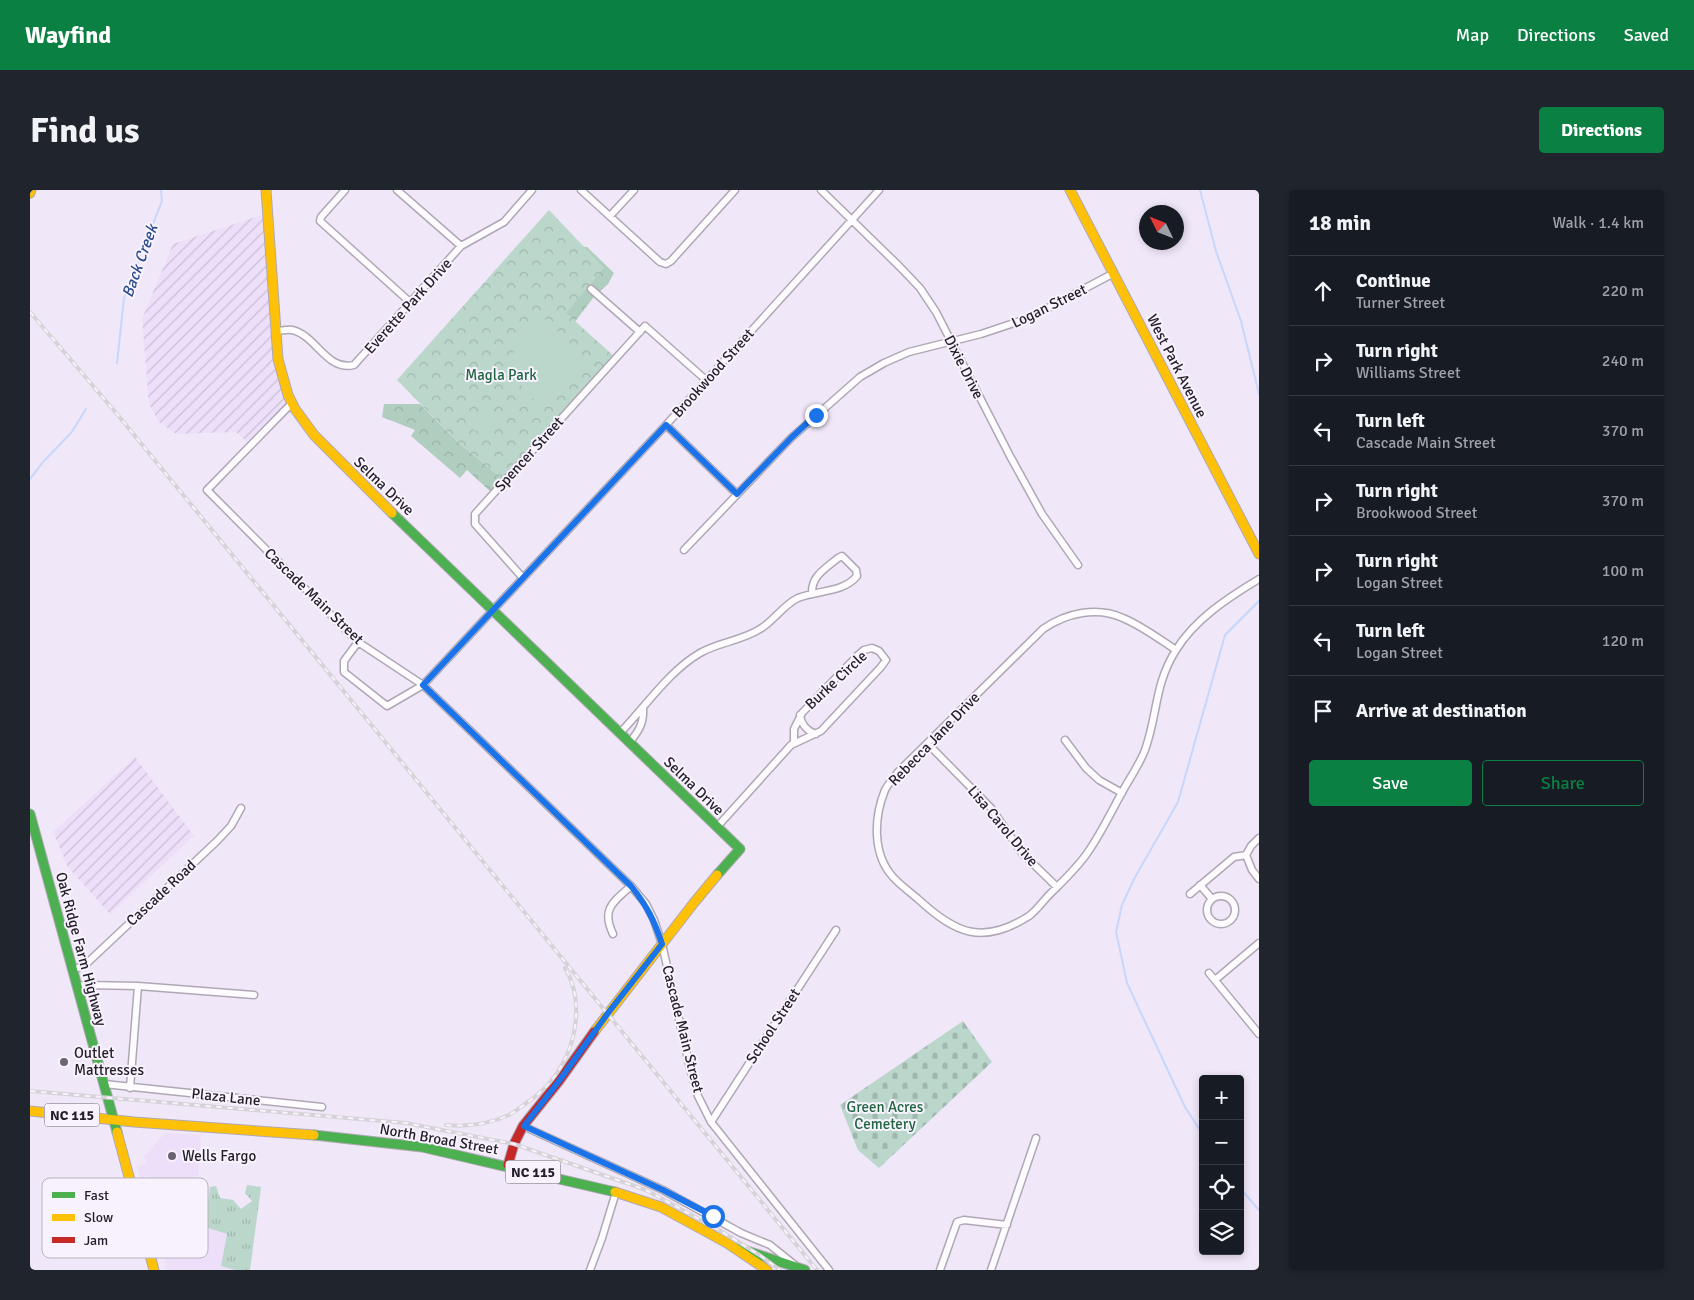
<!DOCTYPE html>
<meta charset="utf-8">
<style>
body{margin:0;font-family:Signika,sans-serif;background:#20242c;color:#f1f3f6}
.controls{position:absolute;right:15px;bottom:15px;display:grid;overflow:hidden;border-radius:5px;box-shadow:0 2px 8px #0003}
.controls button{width:45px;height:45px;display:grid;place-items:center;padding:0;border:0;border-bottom:1px solid #363941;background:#171b24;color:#f1f3f6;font:25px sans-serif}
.compass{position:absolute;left:1109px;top:15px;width:45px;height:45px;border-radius:50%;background:#171b24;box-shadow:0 2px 8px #0003;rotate:313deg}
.stop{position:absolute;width:15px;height:15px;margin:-11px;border:4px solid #1a73e8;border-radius:50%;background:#fff}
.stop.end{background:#1a73e8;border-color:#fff;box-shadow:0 1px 5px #0008}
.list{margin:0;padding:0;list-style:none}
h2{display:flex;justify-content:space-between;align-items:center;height:65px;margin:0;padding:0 20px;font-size:21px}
h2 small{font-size:16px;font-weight:400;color:#9ea1a6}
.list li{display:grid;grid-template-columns:32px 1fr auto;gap:15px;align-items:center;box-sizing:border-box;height:70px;padding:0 20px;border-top:1px solid #363941}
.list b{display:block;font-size:19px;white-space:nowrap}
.list p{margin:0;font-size:16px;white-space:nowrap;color:#9ea1a6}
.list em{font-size:16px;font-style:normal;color:#9ea1a6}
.actions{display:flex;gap:10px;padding:15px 20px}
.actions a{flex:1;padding:11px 0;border:1px solid #0b8043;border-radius:5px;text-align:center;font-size:18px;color:#0b8043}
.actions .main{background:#0b8043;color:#fff}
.icon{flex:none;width:28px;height:28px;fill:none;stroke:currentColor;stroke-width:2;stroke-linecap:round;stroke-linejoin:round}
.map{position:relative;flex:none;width:1229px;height:1080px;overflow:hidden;border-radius:5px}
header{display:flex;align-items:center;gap:30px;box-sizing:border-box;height:70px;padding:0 25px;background:#0b8043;color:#fff}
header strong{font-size:24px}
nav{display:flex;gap:28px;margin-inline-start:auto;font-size:18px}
.intro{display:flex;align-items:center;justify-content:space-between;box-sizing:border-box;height:120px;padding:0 30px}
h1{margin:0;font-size:35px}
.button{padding:12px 22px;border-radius:5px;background:#0b8043;color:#fff;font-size:18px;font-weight:700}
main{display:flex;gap:30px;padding:0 30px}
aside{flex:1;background:#171b24;border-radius:5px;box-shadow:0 2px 8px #0003}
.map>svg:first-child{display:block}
</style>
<header>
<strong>Wayfind</strong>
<nav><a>Map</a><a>Directions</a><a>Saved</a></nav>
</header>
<div class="intro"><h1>Find us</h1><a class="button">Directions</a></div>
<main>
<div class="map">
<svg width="1229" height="1080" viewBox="0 0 1229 1080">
<defs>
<pattern id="industrial-furrows" width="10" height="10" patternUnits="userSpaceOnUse" patternTransform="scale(1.25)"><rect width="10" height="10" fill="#eddffa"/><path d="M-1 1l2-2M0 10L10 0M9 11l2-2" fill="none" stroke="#cbbfd6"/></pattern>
<pattern id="grass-tufts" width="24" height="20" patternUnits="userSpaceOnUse" patternTransform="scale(1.25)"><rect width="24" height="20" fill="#bbd6ca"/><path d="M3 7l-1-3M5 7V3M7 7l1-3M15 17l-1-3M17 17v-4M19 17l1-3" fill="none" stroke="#a0b7ae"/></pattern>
<pattern id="forest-crowns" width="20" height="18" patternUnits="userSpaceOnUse" patternTransform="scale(1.25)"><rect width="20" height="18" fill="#b0cec0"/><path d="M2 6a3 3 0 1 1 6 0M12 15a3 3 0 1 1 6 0" fill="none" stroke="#97b0a5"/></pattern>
<pattern id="cemetery-stones" width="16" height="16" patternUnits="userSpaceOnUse" patternTransform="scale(1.25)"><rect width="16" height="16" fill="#bbd6ca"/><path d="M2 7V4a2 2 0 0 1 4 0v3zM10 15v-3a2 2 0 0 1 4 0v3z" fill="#a0b7ae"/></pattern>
<pattern id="park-crowns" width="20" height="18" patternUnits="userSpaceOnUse" patternTransform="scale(1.25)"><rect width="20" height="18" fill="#bbd6ca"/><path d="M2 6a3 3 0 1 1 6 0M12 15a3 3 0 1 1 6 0" fill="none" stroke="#a0b7ae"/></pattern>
</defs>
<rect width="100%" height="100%" fill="#f0e7f8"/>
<path fill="#eddffa" d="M135,943L171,945L167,1001H173V997H180L175,1037L197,1044L191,1076L205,1080H136L131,1049L136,1030L126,1029L121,989L118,985L110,989L107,977L117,973L114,966Z"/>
<path fill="url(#industrial-furrows)" d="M238,23L248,169L261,214L221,255L206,242L146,244L129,232L119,214L112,129L143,54Z
M105,567L164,646L80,724L38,677L23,642Z"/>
<path fill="url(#grass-tufts)" d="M217,995L231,997L220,1080H205L191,1076L197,1044L175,1037L180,997L186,996L190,1008L203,1010L211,1019L222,1011L215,1003Z"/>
<path fill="url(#forest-crowns)" d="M547,56L557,57L584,83L578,94L563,108L544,133L523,115Z
M354,214H390L428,252L475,291L463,304L437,280L430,288L381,246L385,240L352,227Z"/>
<path fill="url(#cemetery-stones)" d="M933,831L962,872L849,978L828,960L810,915Z"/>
<path fill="url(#park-crowns)" d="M519,20L574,78L536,123L586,168L475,291L428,252L367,190Z"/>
<path fill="#bbd6ca" d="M516,129L557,171V177L512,216C472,186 472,155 516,129Z
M461,224L464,236L444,241L441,229Z"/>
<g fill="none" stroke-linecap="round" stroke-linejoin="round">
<path stroke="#c7d7fc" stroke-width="2" d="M1170,0L1186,61L1211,131L1229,204
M87,173L94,108L132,11L131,0
M0,289L13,272L41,243L56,219
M1173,945L1155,917L1097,793L1086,742L1092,715L1104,689L1148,612L1195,445L1229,411
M1210,998L1229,1020"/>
<defs>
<path id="street" d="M315,0L291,27L290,31L381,113
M367,0L431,56
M551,0L630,72L636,74L641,71L705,0
M791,0L870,77L890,98L906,122L980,266L1012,324L1048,375
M580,26L604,0
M561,99L610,142
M246,141C251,141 257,139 262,140C286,145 297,182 324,175L431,56L474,32L502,0
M261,214L177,300L328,452L393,495L601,696L616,714L624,730L632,754L660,878L668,906L681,932L799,1080
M636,235L707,304
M654,360L761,248L830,187L854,173L879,162L951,144L999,128L1084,83
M493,388L445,334V324L615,136L676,190
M328,452L314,471V482L357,516L393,495L636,235L849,0
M1146,460C1129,449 1112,436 1093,428C1067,416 1036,423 1013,439L868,582C864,588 858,594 855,600C844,627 842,664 863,687C870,695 880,702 888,709C925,743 952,756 999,726C1007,720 1013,711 1020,704C1033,691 1048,677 1058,662C1072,642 1083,618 1095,597C1102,585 1110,573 1115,560C1128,524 1124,495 1146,460C1165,429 1199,407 1229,389
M770,525C771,534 777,541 786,544
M590,543C615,517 639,481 670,463C689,452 711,451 730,439C744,431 753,415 768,408C788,400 813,403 827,386L826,380L812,366L808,368C795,379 781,386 782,404
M1035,550L1056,578L1069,590L1092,603
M599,553C609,541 614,533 613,518
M898,554L961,618L992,663L1027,697
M687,637L761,555L791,541L851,477L856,470L849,461L842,458L834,460L827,466L772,523L764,539V553
M1229,648L1221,656L1216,665L1222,680L1229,689
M1170,695L1182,709
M1160,704L1204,667L1216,665
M1177 720a14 14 0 1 1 28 0a14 14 0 1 1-28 0Z
M583,744C571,719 583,712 601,696
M43,780L55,775L187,651L201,636L211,618
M1179,783L1229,844
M1185,790L1229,753
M47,796L56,795L108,796L224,805
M74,894L292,917
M100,898L108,796
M681,932L806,740
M493,936L633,1000L711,1043L740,1055L765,1075
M560,1080L572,1048L586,1002
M910,1080L927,1032L934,1030L977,1035
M961,1080L1006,948"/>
<path id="fast" d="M362,323L710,659L687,685
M0,624L87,942
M284,945L392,957L585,1002
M708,1058L775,1080"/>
<path id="slow" d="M236,0L248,169L258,205L265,219L284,245L362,323
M1040,0L1229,364
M0,3L1,0
M564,842L663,714L687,685
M0,921L104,932L284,945
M87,942L124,1080
M585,1002L631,1017L697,1053L737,1080"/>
<path id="jam" d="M478,975L484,954L493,936L529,891L564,842"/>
</defs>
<use href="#street" stroke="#afa8b4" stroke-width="9"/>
<use href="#fast" stroke="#afa8b4" stroke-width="11"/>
<use href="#slow" stroke="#afa8b4" stroke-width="11"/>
<use href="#jam" stroke="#afa8b4" stroke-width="11"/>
<use href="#street" stroke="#fdfbfe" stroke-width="6"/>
<use href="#fast" stroke="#4caf50" stroke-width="9"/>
<use href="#slow" stroke="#ffc107" stroke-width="9"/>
<use href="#jam" stroke="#c62828" stroke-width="9"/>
<defs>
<path id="rail" d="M0,122L87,224L787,1080
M0,901L376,933L484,954L616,1000L689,1040L731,1066L750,1080
M416,935C437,937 459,934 479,925C484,922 490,918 495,914C507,906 519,895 527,883C547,854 554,809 535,778"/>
</defs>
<use href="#rail" stroke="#d6d3d8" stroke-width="4"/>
<use href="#rail" stroke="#f8f2fe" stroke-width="2" stroke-dasharray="5.5" stroke-linecap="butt"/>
</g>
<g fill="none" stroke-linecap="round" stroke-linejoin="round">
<path stroke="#1a73e8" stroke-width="6" d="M683,1026L633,1000L494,936L529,891L578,823L632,754C624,730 617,716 601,696L393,495L636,235L707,304L761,248L786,225"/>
</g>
<g fill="#6b6471" stroke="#f8f2fe" stroke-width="2">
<circle cx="34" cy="872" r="5"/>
<circle cx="142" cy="966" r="5"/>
</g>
<g text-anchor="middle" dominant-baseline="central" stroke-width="4" stroke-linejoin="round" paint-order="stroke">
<g fill="#f8f2fe" stroke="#635e68" stroke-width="1">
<rect x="14.5" y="913.5" width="55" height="23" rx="4"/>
<rect x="475.5" y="970.5" width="55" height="23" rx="4"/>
</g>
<g font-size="14" font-weight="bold" fill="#231e28">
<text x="42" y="925">NC 115</text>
<text x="503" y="982">NC 115</text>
</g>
<g font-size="15" fill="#231e28" stroke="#f8f2fe">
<text transform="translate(378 116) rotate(-48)">Everette Park Drive</text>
<text transform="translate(1019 116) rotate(-26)">Logan Street</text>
<text transform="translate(1147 176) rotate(63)">West Park Avenue</text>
<text transform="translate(934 177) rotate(63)">Dixie Drive</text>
<text transform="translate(683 183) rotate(-48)">Brookwood Street</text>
<text transform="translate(499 264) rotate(-48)">Spencer Street</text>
<text transform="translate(354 296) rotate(44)">Selma Drive</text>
<text transform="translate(284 406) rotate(44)">Cascade Main Street</text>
<text transform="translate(806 490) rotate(-43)">Burke Circle</text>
<text transform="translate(904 549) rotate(-46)">Rebecca Jane Drive</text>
<text transform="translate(664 596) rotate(44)">Selma Drive</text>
<text transform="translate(973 636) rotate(50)">Lisa Carol Drive</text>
<text transform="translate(131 703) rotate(-43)">Cascade Road</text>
<text transform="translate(51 759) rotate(75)">Oak Ridge Farm Highway</text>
<text transform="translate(743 836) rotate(-57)">School Street</text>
<text transform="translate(653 839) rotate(76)">Cascade Main Street</text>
<text transform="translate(196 907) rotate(6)">Plaza Lane</text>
<text transform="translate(409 949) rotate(10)">North Broad Street</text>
</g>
<g font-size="15" fill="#206641" stroke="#f8f2fe">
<text x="471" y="185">Magla Park</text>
<text x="855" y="917">Green Acres<tspan x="855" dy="17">Cemetery</tspan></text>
</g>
<g font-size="15" fill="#231e28" stroke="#f8f2fe" text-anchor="start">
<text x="44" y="863">Outlet<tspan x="44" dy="17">Mattresses</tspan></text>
<text x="152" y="966">Wells Fargo</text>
</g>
<g font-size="16" font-style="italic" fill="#284b8d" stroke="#f8f2fe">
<text transform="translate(110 71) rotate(-70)">Back Creek</text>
</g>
</g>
<rect x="12" y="988" width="166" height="80" rx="8" fill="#f8f2fe" stroke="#b8b2be" stroke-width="1"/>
<rect x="22" y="1002" width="23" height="6" fill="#4caf50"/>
<rect x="22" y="1024" width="23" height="7" fill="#ffc107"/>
<rect x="22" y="1047" width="23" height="6" fill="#c62828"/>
<g font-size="14" fill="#231e28">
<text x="54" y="1010">Fast</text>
<text x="54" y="1032">Slow</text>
<text x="54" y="1055">Jam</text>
</g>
</svg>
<div class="controls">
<button>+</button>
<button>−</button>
<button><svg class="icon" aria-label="locate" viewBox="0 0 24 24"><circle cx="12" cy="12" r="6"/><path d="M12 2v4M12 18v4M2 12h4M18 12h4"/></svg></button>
<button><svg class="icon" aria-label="layers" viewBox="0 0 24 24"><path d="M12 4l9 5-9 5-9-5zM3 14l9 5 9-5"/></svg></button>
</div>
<svg class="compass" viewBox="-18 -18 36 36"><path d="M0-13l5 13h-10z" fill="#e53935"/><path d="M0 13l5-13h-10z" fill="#9ea1a6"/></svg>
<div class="stop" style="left:683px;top:1026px"></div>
<div class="stop end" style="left:786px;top:225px"></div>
</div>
<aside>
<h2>18 min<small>Walk · 1.4 km</small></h2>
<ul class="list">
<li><svg class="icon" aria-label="ahead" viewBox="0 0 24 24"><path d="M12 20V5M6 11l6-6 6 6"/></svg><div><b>Continue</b><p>Turner Street</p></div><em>220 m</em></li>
<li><svg class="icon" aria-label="right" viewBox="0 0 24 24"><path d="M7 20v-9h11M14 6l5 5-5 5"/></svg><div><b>Turn right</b><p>Williams Street</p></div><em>240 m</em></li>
<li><svg class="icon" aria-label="left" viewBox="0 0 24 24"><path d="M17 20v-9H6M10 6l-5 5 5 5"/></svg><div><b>Turn left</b><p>Cascade Main Street</p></div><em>370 m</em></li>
<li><svg class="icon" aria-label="right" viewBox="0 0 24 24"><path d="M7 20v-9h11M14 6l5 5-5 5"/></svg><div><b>Turn right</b><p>Brookwood Street</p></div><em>370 m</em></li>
<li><svg class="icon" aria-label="right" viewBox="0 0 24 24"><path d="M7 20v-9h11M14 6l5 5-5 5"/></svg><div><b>Turn right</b><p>Logan Street</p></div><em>100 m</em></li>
<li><svg class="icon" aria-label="left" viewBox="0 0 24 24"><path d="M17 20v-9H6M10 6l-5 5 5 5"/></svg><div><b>Turn left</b><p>Logan Street</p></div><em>120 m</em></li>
<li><svg class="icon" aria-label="arrive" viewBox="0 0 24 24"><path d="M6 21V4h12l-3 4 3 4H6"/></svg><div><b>Arrive at destination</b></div></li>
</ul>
<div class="actions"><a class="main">Save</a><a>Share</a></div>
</aside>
</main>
